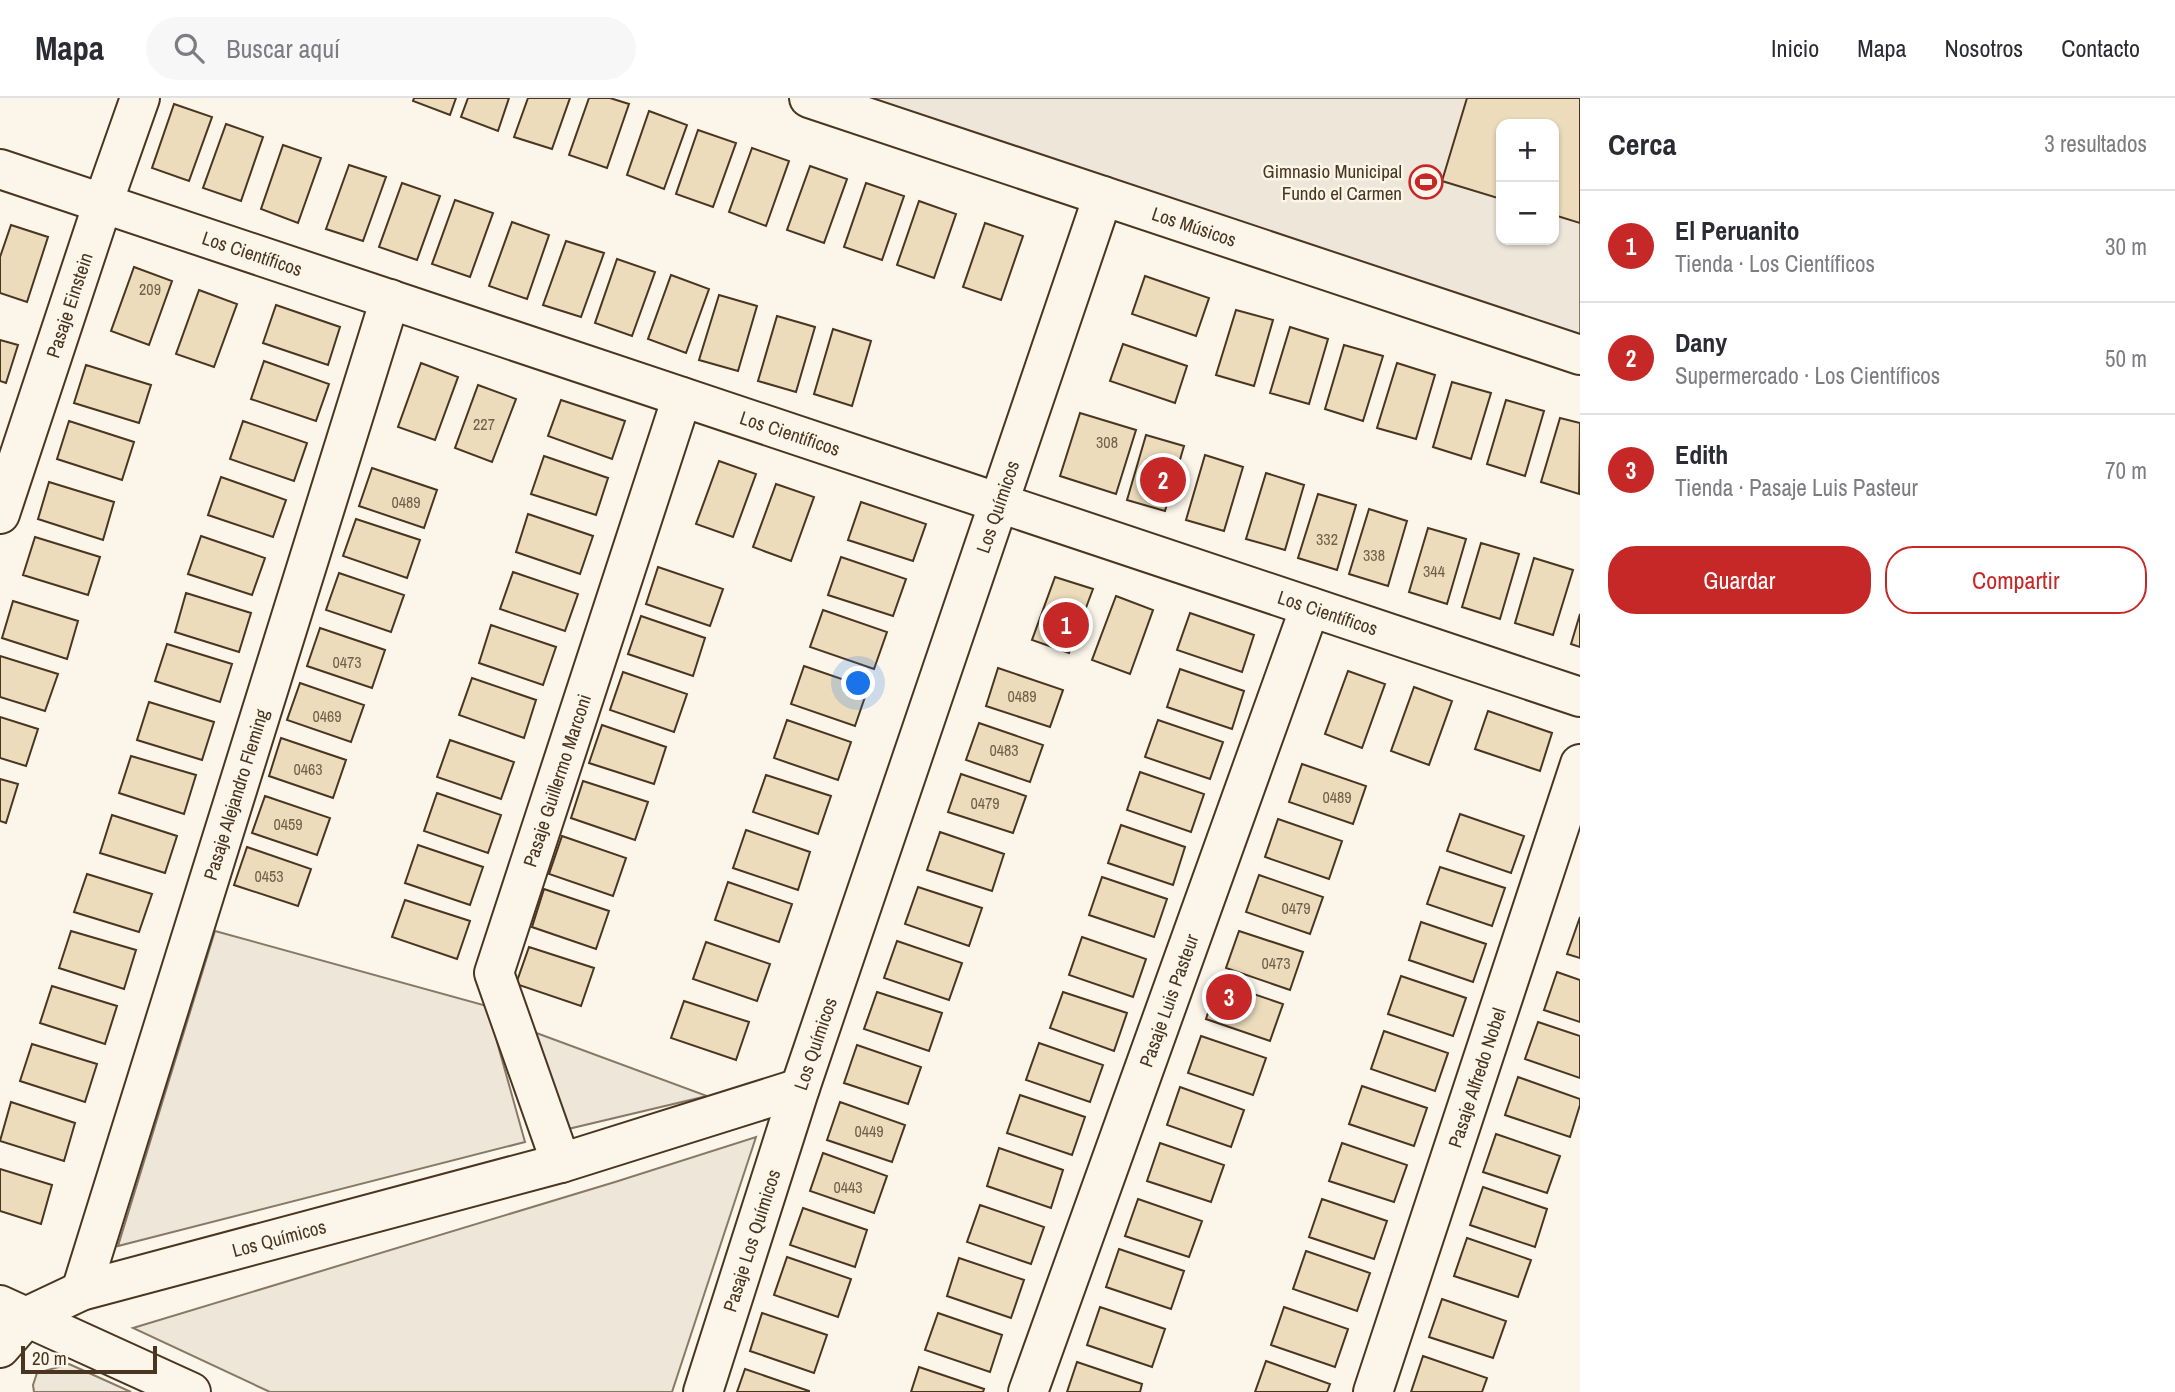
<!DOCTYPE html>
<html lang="es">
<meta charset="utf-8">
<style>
body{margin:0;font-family:"Archivo Narrow",sans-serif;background:#f7f7f7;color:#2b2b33}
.controls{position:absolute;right:21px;top:21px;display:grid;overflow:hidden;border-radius:14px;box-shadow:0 2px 5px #0004}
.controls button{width:63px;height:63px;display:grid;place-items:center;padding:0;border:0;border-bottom:2px solid #e1e1e2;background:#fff;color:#2b2b33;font:35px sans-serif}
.scale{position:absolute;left:21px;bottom:18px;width:136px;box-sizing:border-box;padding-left:7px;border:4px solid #4a3520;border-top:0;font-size:19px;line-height:24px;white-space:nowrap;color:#4a3520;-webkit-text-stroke:5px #fbf6e9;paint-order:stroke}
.you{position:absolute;left:859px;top:586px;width:24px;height:24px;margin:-18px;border:5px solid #fff;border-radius:50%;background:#1a73e8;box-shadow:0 0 0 10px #1a73e833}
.badge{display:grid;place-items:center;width:46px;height:46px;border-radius:50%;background:#c62828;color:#fff;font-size:23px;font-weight:700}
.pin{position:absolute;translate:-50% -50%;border:4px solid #fff;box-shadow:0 2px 7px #0006}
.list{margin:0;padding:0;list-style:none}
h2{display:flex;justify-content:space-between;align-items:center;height:91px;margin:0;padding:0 28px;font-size:30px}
h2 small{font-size:23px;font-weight:400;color:#7c7c81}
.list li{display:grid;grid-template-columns:46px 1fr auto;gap:21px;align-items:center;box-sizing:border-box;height:112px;padding:0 28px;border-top:2px solid #e1e1e2}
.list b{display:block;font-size:26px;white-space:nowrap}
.list p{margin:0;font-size:23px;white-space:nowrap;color:#7c7c81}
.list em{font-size:23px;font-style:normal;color:#7c7c81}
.actions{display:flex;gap:14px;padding:21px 28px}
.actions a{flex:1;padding:16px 0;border:2px solid #c62828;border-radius:28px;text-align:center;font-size:24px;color:#c62828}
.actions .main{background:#c62828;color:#fff}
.icon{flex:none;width:38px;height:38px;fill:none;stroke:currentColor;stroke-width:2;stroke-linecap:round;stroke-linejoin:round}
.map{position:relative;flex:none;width:1580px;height:1294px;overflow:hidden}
header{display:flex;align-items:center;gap:42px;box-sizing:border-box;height:98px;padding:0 35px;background:#fff;border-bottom:2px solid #e1e1e2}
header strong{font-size:33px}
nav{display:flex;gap:38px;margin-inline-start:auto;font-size:24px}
.search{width:490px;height:63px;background:#f7f7f7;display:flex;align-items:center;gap:18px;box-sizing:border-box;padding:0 24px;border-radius:38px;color:#7c7c81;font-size:26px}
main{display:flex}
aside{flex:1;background:#fff}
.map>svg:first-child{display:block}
</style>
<header>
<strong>Mapa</strong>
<div class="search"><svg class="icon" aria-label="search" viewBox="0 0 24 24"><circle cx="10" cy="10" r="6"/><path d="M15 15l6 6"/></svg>Buscar aquí</div>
<nav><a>Inicio</a><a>Mapa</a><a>Nosotros</a><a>Contacto</a></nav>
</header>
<main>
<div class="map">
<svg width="1580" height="1294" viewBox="0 0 1580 1294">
<rect width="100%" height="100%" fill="#fbf6e9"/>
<path fill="#ede6d9" stroke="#887966" stroke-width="2" fill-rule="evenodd" d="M839,0H1580V241ZM1501,26H1554V142H1501Z
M215,833L487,908L525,1044L118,1148Z
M531,933L707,998L568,1031Z
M756,1039L672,1294H270L133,1230L615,1084Z
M69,1266L131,1294H34L33,1287L37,1275Z"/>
<path fill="#ecdcbc" stroke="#4a3520" stroke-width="2" d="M414,0H456L450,17L413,3Z
M468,0H509L498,33L461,19Z
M528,0H570L552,51L514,39Z
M589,0H610L629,6L607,70L569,57Z
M1467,0H1580V125L1554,117V26H1501V101L1442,83Z
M174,6L212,19L189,83L152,70Z
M649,13L687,27L664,91L627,77Z
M226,26L263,39L241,103L203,90Z
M698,32L736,45L713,109L676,96Z
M283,47L321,60L298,125L261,111Z
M752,50L789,63L766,128L729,114Z
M349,67L386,79L363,143L326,131Z
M810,68L847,81L824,145L787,132Z
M402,85L440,98L417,162L379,149Z
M866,85L904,98L882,162L844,149Z
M455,102L493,115L470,179L432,166Z
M919,103L956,116L934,180L897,167Z
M512,124L549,137L527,201L489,188Z
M985,125L1023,138L1001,202L963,189Z
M11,127L48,139L27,204L0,195V159Z
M566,143L604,155L581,219L543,207Z
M617,161L655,174L632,238L595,225Z
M134,169L172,183L149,247L111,233Z
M671,177L709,191L686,255L648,241Z
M1145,178L1209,200L1196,238L1132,216Z
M199,192L237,206L214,269L176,256Z
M719,197L757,208L738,273L699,262Z
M276,207L340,229L328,267L263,245Z
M1236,212L1273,222L1254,288L1216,277Z
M777,218L815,229L796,294L758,283Z
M1290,229L1328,241L1309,306L1270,295Z
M833,231L871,243L852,308L814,296Z
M0,242L18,247L6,285L0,283Z
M1123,246L1187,268L1175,305L1110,283Z
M1344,247L1383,258L1363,323L1325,311Z
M264,263L329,286L316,323L251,301Z
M421,265L458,279L435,342L398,329Z
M1397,265L1435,277L1416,341L1377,330Z
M86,267L151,287L139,325L74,305Z
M1452,284L1491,295L1471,361L1433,349Z
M478,287L516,301L492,364L455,350Z
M561,302L625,323L612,361L548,338Z
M1506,302L1544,313L1525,378L1487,366Z
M1080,315L1136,332L1116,396L1060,378Z
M1560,320L1580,325L1579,396L1541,384Z
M69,323L134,344L122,382L57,361Z
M243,323L307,345L294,383L230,361Z
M1146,337L1184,348L1165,413L1127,402Z
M1205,357L1243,369L1224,433L1186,422Z
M544,358L608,380L596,417L531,396Z
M719,363L756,376L733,439L696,426Z
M372,370L437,392L424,430L359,408Z
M1266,375L1304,387L1285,452L1246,441Z
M221,379L286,402L273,439L208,417Z
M49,384L114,404L103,442L38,421Z
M776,386L814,399L791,463L753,449Z
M1318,396L1356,407L1337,472L1298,460Z
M861,404L926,426L913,463L848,442Z
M1369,411L1407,423L1388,488L1349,476Z
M528,416L593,438L580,476L516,454Z
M356,421L420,442L407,480L343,458Z
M1428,430L1466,441L1447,506L1409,494Z
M201,438L265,460L252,497L188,476Z
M35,439L100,459L88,497L23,477Z
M1481,445L1519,456L1500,521L1462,509Z
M841,459L906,481L893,518L828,497Z
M1534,460L1573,472L1553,537L1515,525Z
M658,469L723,491L710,528L646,506Z
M513,474L578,496L565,533L500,511Z
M339,475L404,497L391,534L326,512Z
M1055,479L1093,491L1069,555L1032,542Z
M186,495L251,515L239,554L175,534Z
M1116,498L1153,512L1130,576L1092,562Z
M13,503L78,523L67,561L2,540Z
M823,512L887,534L874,571L810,549Z
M1190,515L1254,537L1242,574L1177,552Z
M1580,516V549L1571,546Z
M641,518L705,540L693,578L628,556Z
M491,527L556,549L543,587L479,565Z
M320,530L385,552L372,590L307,568Z
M167,546L232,566L220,604L155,583Z
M0,558L58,576L45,613L0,599Z
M804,568L868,590L855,628L791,606Z
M998,570L1063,592L1050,629L986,608Z
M1180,571L1244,593L1232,631L1167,609Z
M1348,573L1385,586L1362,650L1325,636Z
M623,574L687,596L674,634L610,612Z
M472,580L536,602L524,640L459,617Z
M300,585L364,607L351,644L287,622Z
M1414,589L1452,603L1429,667L1391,653Z
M149,604L214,624L202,662L137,642Z
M1488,613L1552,635L1540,673L1475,651Z
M0,619L38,631L26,668L0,660Z
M787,622L851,644L838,682L774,660Z
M1158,622L1223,644L1210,681L1145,659Z
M979,625L1043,647L1030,684L966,662Z
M602,627L666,649L654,686L589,665Z
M281,640L346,662L333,700L269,678Z
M450,642L514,664L501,701L437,679Z
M131,658L196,677L184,716L119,695Z
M1302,666L1366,688L1353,726L1289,704Z
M1140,674L1204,696L1191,734L1127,712Z
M961,676L1026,698L1013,735L948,714Z
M766,677L831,698L818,736L753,714Z
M0,681L18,686L6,725L0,723Z
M583,683L648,704L635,742L571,720Z
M437,695L501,717L488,755L424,733Z
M265,698L330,720L317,757L252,735Z
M1460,716L1524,738L1511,775L1447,753Z
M112,717L177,738L165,775L100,755Z
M1278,721L1342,743L1329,781L1265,759Z
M1121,727L1185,749L1173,787L1108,765Z
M746,732L810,754L798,792L733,770Z
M940,734L1004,756L992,793L927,772Z
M562,738L626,760L613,798L549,776Z
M418,747L483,769L470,807L405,785Z
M247,749L311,771L298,808L234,787Z
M1440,769L1505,790L1492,828L1427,806Z
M87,776L152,796L139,834L74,814Z
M1259,777L1323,799L1310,836L1246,814Z
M1102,779L1167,801L1154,839L1089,817Z
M728,784L792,806L779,844L715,822Z
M918,789L982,810L969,848L905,826Z
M544,791L609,813L596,851L532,829Z
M405,802L470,823L457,861L392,839Z
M1580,819V860L1567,856Z
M1421,824L1486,846L1473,884L1409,862Z
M71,833L136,852L124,891L59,870Z
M1239,833L1303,854L1290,892L1226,870Z
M1082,839L1146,861L1133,899L1069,877Z
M897,843L962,865L949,902L884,880Z
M706,844L770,866L757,903L693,881Z
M529,849L594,870L581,908L516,886Z
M1557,874L1580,882V924L1544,912Z
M1401,878L1466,900L1453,938L1388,916Z
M1218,884L1283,906L1270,943L1206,921Z
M52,888L117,908L105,946L40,925Z
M877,894L942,915L929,953L864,931Z
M1063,894L1127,915L1114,953L1050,930Z
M684,903L749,924L736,962L671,940Z
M1538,924L1580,938V980L1525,961Z
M1384,933L1448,955L1435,993L1371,971Z
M1201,938L1266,960L1253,997L1188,975Z
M1039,945L1103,967L1090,1004L1026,982Z
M32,946L97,966L85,1004L20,983Z
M857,947L921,969L908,1006L844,985Z
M1518,979L1580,1001V1007L1570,1039L1505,1017Z
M1362,988L1427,1010L1414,1048L1349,1026Z
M1180,989L1244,1012L1231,1049L1167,1027Z
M1020,997L1085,1019L1072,1057L1007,1035Z
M11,1004L75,1025L64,1063L0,1043Z
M840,1004L905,1027L892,1064L827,1042Z
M1496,1036L1560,1058L1547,1095L1483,1074Z
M1160,1045L1224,1067L1211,1104L1147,1083Z
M1342,1045L1407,1067L1394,1104L1329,1083Z
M999,1050L1063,1072L1051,1110L987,1088Z
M823,1055L887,1078L874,1115L810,1093Z
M0,1071L52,1087L41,1126L0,1113Z
M1483,1089L1547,1111L1535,1149L1470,1127Z
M1138,1101L1202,1123L1189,1159L1125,1138Z
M1322,1101L1387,1123L1374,1161L1309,1139Z
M980,1107L1044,1129L1031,1166L967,1144Z
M803,1110L867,1132L855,1169L790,1147Z
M1467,1140L1531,1162L1518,1199L1454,1178Z
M1119,1151L1184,1173L1171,1211L1106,1189Z
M1306,1153L1370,1175L1357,1213L1293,1191Z
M787,1159L851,1181L838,1219L774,1197Z
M959,1160L1024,1182L1011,1220L947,1198Z
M1442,1201L1506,1223L1493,1260L1429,1239Z
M1100,1209L1165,1231L1152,1269L1087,1247Z
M1284,1209L1348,1231L1335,1269L1271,1247Z
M762,1215L827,1237L814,1275L750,1253Z
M938,1215L1002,1237L990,1274L925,1252Z
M1423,1258L1487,1280L1482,1294H1411Z
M1266,1263L1330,1286L1327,1294H1255Z
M1077,1264L1142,1286L1140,1294H1067Z
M919,1269L984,1291L983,1294H911Z
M745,1271L809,1293V1294H737Z"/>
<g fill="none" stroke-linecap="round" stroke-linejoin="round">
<defs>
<g id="minor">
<path id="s1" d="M809,0L1580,257"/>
<path id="s2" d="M0,71L1580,599"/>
<path id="s3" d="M0,416L103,105L140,0"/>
<path id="s4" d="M561,1065L494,875L682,299"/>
<path id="s5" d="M81,1193L390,201"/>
<path d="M0,1207L191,1294"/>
<path id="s6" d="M0,1250L28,1218L81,1193L561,1065L800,990"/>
<path id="s7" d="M703,1294L800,990L1103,98"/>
<path id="s8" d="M1028,1294L1310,509"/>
<path id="s9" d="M1373,1294L1580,666"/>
</g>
</defs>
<use href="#minor" stroke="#4a3520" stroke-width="42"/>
<use href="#minor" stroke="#fbf6e9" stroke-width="38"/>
</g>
<defs>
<symbol id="stadium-ring" viewBox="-11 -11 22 22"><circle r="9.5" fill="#fbf6e9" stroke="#c62828" stroke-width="1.5"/><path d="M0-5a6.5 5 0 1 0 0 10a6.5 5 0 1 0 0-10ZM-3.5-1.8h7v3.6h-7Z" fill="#c62828"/></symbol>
</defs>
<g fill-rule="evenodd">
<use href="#stadium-ring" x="1407" y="65" width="38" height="38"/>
</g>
<g text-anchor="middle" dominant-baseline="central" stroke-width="5" stroke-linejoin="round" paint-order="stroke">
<g font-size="16" fill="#725f47">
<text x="150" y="191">209</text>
<text x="484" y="326">227</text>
<text x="1107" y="344">308</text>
<text x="406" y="404">0489</text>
<text x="1327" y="441">332</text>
<text x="1374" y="457">338</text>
<text x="1434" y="473">344</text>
<text x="347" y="564">0473</text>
<text x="1022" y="598">0489</text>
<text x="327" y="618">0469</text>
<text x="1004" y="652">0483</text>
<text x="308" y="671">0463</text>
<text x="1337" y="699">0489</text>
<text x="985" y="705">0479</text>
<text x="288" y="726">0459</text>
<text x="269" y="778">0453</text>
<text x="1296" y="810">0479</text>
<text x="1276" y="865">0473</text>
<text x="869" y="1033">0449</text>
<text x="848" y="1089">0443</text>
</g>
<g font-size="19" fill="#4a3520" stroke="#fbf6e9" text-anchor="end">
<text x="1402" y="73">Gimnasio Municipal<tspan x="1402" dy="22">Fundo el Carmen</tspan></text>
</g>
<g font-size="19" fill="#4a3520" stroke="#fbf6e9">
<text stroke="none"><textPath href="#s1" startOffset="406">Los Músicos</textPath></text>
<text stroke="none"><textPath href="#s2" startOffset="266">Los Científicos</textPath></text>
<text stroke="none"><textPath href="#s3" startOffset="220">Pasaje Einstein</textPath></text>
<text stroke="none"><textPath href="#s2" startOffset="833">Los Científicos</textPath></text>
<text stroke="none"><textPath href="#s7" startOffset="933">Los Químicos</textPath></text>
<text stroke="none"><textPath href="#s2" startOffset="1400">Los Científicos</textPath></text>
<text stroke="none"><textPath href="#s4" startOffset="404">Pasaje Guillermo Marconi</textPath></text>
<text stroke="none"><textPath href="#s5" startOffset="520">Pasaje Alejandro Fleming</textPath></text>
<text stroke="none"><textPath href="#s8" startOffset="416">Pasaje Luis Pasteur</textPath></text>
<text stroke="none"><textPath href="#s7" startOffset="366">Los Químicos</textPath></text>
<text stroke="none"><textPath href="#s9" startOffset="331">Pasaje Alfredo Nobel</textPath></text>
<text stroke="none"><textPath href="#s6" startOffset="306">Los Químicos</textPath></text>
<text stroke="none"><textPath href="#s7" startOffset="159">Pasaje Los Químicos</textPath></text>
</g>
</g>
</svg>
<div class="controls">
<button>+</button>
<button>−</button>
</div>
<div class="scale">20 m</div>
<div class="you"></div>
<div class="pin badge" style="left:1066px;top:527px">1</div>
<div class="pin badge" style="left:1163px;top:382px">2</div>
<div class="pin badge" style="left:1229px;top:899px">3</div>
</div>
<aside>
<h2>Cerca<small>3 resultados</small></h2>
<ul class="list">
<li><span class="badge">1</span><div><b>El Peruanito</b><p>Tienda · Los Científicos</p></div><em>30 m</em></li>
<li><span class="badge">2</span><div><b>Dany</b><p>Supermercado · Los Científicos</p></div><em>50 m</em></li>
<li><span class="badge">3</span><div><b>Edith</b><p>Tienda · Pasaje Luis Pasteur</p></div><em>70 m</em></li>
</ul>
<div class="actions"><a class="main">Guardar</a><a>Compartir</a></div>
</aside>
</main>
